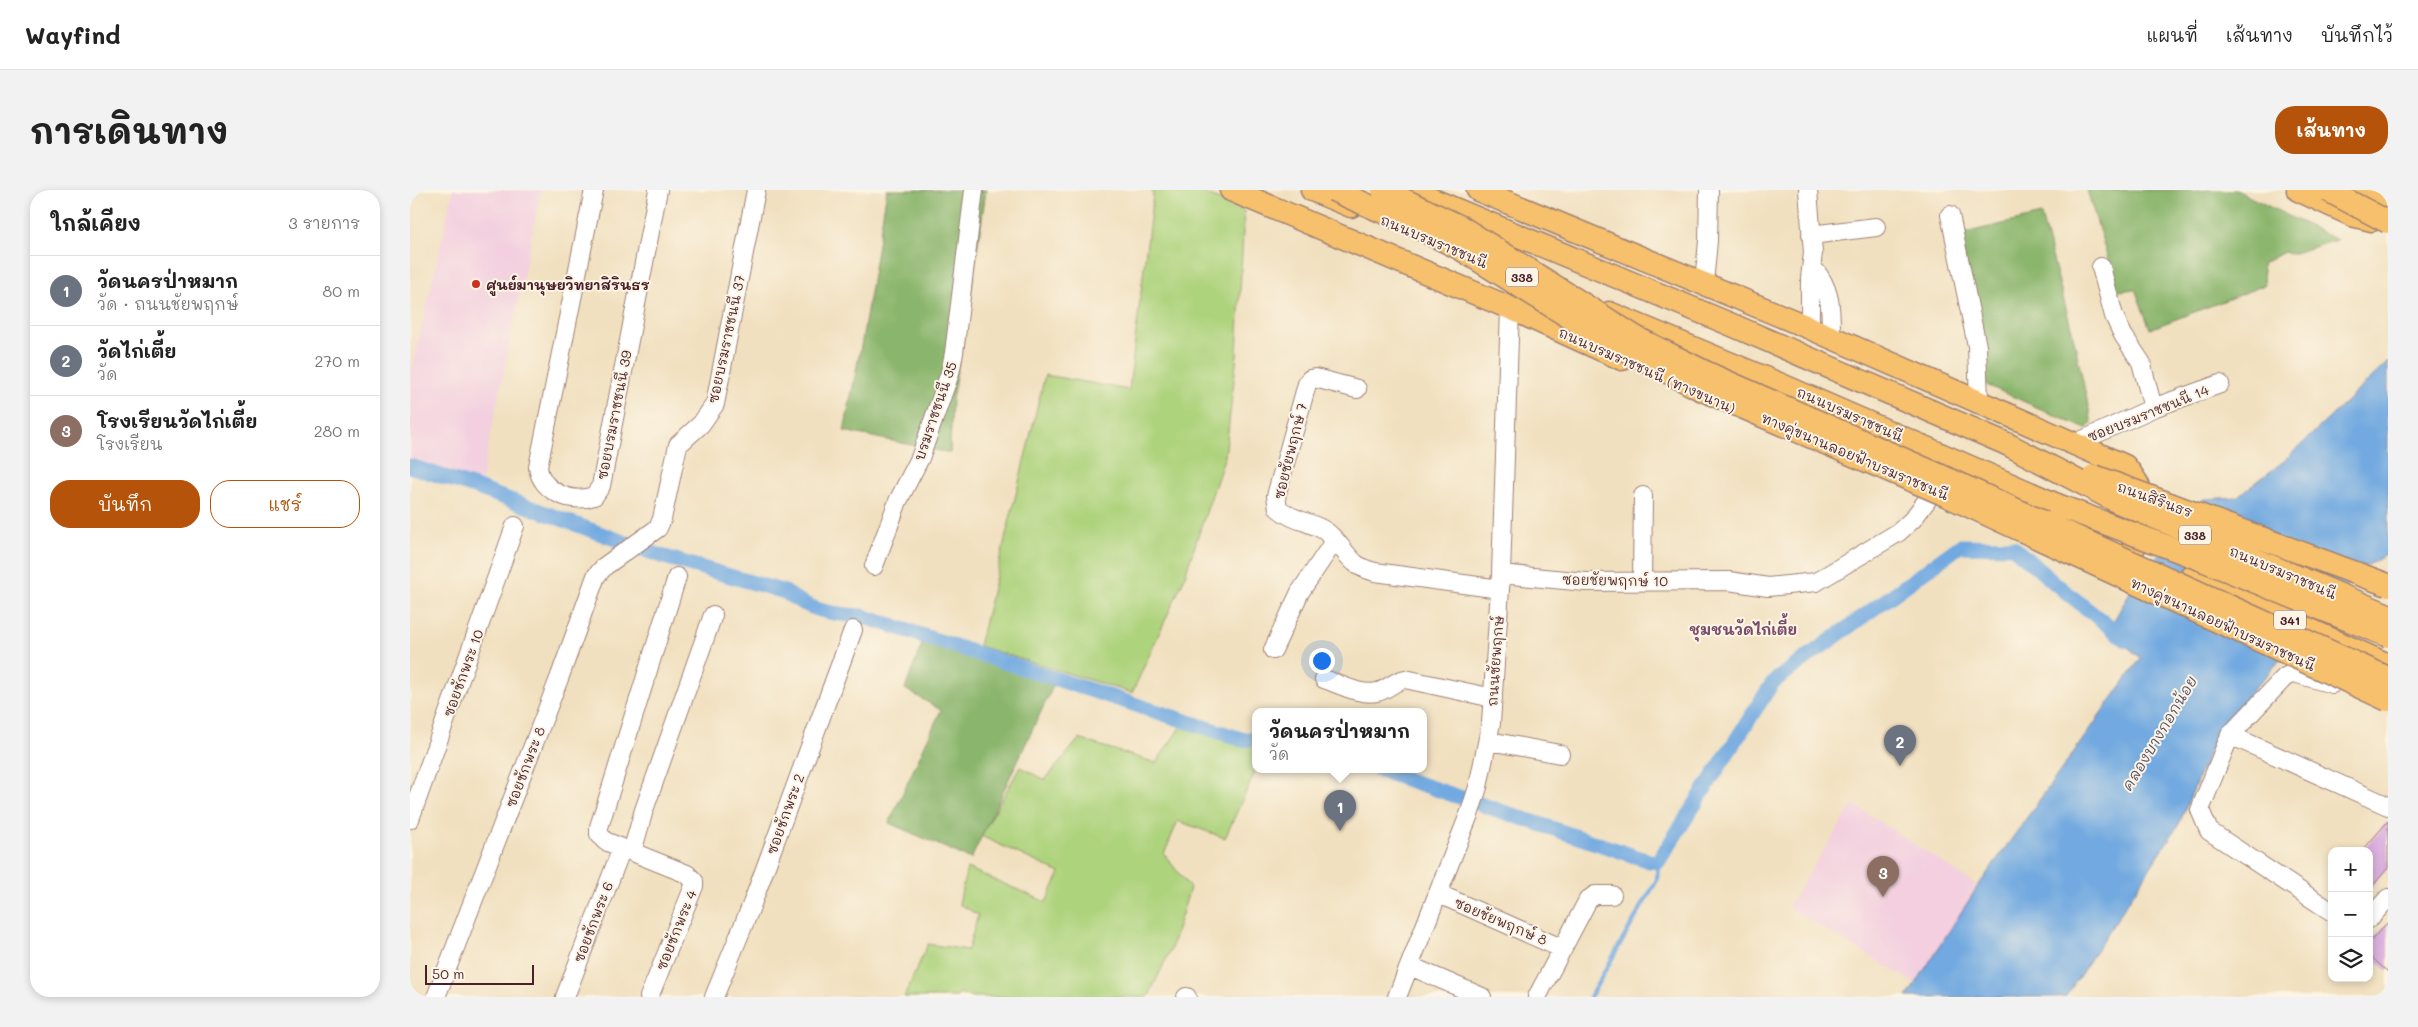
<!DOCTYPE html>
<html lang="th">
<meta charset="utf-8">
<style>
body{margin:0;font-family:Mali,"Playpen Sans Thai",sans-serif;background:#f2f2f2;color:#222}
.controls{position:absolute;right:15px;bottom:15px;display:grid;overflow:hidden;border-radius:10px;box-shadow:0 2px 8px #0003}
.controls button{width:45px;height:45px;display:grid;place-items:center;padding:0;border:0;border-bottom:1px solid #e0e0e0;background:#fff;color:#222;font:25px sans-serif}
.scale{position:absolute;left:15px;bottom:12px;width:109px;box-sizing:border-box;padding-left:5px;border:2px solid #4a1f2b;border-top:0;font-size:14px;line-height:18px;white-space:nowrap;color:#4a1f2b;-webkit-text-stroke:4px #fcf5e5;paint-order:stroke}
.you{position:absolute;left:911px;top:470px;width:18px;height:18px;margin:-12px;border:4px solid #fff;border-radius:50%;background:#1a73e8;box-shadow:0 0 0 8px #1a73e833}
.badge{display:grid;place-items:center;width:32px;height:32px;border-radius:50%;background:#b45309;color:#fff;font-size:16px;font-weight:700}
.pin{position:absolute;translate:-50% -41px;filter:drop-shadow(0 1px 2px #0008)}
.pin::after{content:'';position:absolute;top:26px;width:18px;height:15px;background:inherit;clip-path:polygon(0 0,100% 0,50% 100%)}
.popup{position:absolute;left:842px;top:518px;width:175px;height:65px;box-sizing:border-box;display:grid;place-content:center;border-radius:10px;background:#fff;filter:drop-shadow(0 1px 4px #0005);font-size:16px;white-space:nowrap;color:#767676}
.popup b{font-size:19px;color:#222}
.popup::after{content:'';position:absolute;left:50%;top:100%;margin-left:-10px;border:10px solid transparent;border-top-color:#fff}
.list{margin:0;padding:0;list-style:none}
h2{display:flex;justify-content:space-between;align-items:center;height:65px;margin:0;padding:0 20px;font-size:21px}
h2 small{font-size:16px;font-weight:400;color:#767676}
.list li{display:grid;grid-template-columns:32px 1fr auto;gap:15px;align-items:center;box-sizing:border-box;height:70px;padding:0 20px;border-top:1px solid #e0e0e0}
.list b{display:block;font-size:19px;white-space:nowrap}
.list p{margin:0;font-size:16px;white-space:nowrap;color:#767676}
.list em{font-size:16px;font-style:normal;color:#767676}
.actions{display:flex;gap:10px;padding:15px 20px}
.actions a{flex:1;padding:11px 0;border:1px solid #b45309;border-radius:20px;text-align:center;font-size:18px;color:#b45309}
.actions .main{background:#b45309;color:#fff}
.icon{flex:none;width:28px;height:28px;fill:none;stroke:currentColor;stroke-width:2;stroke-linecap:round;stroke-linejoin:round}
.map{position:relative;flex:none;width:1978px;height:807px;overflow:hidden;border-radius:20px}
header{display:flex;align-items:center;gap:30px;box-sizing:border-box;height:70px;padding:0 25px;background:#fff;border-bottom:1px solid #e0e0e0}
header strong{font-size:24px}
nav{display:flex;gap:28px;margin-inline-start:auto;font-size:18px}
.intro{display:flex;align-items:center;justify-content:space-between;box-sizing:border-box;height:120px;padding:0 30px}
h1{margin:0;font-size:35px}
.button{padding:12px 22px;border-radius:20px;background:#b45309;color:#fff;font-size:18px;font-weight:700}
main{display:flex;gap:30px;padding:0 30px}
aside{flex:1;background:#fff;border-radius:20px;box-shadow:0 2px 8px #0003}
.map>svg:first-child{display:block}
</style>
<header>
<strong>Wayfind</strong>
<nav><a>แผนที่</a><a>เส้นทาง</a><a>บันทึกไว้</a></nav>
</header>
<div class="intro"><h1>การเดินทาง</h1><a class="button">เส้นทาง</a></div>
<main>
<aside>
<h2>ใกล้เคียง<small>3 รายการ</small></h2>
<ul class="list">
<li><span class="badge" style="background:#6b7280">1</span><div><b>วัดนครป่าหมาก</b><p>วัด · ถนนชัยพฤกษ์</p></div><em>80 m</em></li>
<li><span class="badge" style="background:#6b7280">2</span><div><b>วัดไก่เตี้ย</b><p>วัด</p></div><em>270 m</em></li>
<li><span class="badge" style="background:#8d6e63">3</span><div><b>โรงเรียนวัดไก่เตี้ย</b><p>โรงเรียน</p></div><em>280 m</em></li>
</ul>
<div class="actions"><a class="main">บันทึก</a><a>แชร์</a></div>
</aside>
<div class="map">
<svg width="1978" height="807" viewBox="0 0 1978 807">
<rect width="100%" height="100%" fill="#fcf5e5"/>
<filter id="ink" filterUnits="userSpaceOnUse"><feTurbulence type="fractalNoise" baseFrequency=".02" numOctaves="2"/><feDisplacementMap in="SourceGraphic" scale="10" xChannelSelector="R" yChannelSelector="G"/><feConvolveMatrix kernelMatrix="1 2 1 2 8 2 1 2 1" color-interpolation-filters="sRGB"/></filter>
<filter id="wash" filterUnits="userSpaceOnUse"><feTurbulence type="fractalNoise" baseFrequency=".0096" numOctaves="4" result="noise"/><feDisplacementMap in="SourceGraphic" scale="20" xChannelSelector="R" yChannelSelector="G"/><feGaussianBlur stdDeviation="1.12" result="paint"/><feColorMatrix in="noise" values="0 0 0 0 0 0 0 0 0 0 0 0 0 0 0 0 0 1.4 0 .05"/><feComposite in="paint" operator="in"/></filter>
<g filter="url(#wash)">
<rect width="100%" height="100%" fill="#f1e0bf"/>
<path fill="#f3cfdf" d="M43,0H131L71,292L0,268V188Z
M1443,614L1568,696L1506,794L1378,717Z"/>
<path fill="#aed37d" stroke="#7c7954" d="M741,0H787L834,21L827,165L815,266L773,391L722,503L569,456L635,185L719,200L743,4Z
M771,536L829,556L846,555V580L815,648L768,631L754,664L780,698L761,759L738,807H561L549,803L547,807H494L518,754L558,760L568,725L549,714L557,678L636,712L650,683L571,646L610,577L635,590L669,549L746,573Z"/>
<path fill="#8ab56c" stroke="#6a6a4c" d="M477,0H576L562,97L542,209L540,263L434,241L452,151Z
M1677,0H1826L1927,50L1880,64L1874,62L1852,74L1855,95L1740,139L1725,99L1708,101Z
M1631,25L1662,141L1682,233L1676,239L1572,193L1550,44Z
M513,451L645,492L561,669L479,633L531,520L495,499Z"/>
<path fill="#71a9e0" stroke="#5e6486" d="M1978,172V364L1954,377L1809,538L1769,634L1661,799L1655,807H1497L1568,696L1731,468L1698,441L1720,402L1793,309L1827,307L1874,271Z"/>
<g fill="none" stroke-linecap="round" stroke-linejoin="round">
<path stroke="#71a9e0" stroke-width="4.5" d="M1180,807L1247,690L1248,672"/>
<path stroke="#71a9e0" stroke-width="15" d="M0,276L65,297L251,366L375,402C401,421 420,424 452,426L834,550L846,548
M969,580L1239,671L1248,672L1363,492L1550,356L1603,357L1647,395L1716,450"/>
</g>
<g id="blocks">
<path fill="#d2a0dc" d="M1978,631V678L1959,700V661H1952Z
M1978,732V782L1959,765V753Z"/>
</g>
</g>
<g filter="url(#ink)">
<use href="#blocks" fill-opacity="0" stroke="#9e8075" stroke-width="1"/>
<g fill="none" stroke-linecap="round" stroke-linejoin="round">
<defs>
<path id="minor" d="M184,0L128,277C131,302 162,314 184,306L191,296L248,0
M1398,0L1403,63L1400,88V138
M1540,25L1567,156L1569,211
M1401,45L1466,37
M1691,77L1704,126L1713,145L1731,172L1743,218
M1403,78C1422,99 1421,120 1421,147
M1294,93L1298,51L1299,0
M947,199L905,188L900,189L897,194L866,306L868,318C880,329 896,331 910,338C925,345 932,361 944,372C950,378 958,380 965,382L1090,399
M1666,253L1743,218L1810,194
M464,376L488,311L510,268L540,183L544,163L564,0
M1091,384L1176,392L1319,391L1358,397L1406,392L1489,342L1503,329L1520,306
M1232,392L1233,306
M863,460L890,402L925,350
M914,489C929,494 951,506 967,502C977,500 984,491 995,489L1083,508
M1922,494L1884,483L1875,487L1820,545L1790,620L1799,641L1922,722
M1820,545L1978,616
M1079,551L1150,564
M0,629L105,336
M222,662L234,620L303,425
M1029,704L1153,759
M1959,729L1978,708
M1000,776L1072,807
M26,807L150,486L186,386L195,376L248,338L252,329L268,255L291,234L305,214L346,0
M155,807L212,658
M239,807L284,696V691L277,684L195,651L189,644V637L267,387
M304,807L342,714L443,440
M776,807H777
M987,807L1060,622L1068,597L1081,533L1091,384L1100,118
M1127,807L1178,710L1185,705H1202"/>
<path id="major" d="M821,0L1100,118L1212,169
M902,0L941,16
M999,0L1322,135L1597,254
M1068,0L1400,138L1715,276C1746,313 1741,348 1704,378H1700
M1888,0L1942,25L1962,30
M1199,123L1369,194L1647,315
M1781,386L1978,475"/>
<path id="highway" d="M1945,0L1978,16"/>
</defs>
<use href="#minor" stroke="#9e8075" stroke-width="20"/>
<use href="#major" stroke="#9e8075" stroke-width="25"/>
<use href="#highway" stroke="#9e8075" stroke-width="29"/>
<use href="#minor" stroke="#fff" stroke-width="18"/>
<use href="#major" stroke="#f7c06c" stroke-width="22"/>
<use href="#highway" stroke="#f7c06c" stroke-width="26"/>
<defs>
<path id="major-bridge" d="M923,0L1005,36L1049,58L1191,147L1288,198L1531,303L1978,510
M973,0L1051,37L1227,148L1297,183L1529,285L1978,488
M1917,0L1978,32
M1597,254L1706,311L1978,425
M1684,286L1978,395
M1647,315L1790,369L1978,446"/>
</defs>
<use href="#major-bridge" stroke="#9e8075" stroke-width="25" stroke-linecap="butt"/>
<use href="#major-bridge" stroke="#f7c06c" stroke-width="22"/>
</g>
</g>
<circle fill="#c8321e" stroke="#fcf5e5" stroke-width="2" cx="66" cy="94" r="5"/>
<g text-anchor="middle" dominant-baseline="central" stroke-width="4" stroke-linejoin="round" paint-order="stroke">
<g fill="#fcf5e5" stroke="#7f5f63" stroke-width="1">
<rect x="1096" y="77.5" width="32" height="19" rx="4"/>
<rect x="1769" y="335.5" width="32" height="19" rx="4"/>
<rect x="1864" y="420.5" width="32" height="19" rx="4"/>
</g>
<g font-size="12" font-weight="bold" fill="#4a1f2b">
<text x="1112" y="87">338</text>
<text x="1785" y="345">338</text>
<text x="1880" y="430">341</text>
</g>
<g font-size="14" fill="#4a1f2b" stroke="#fcf5e5">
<text transform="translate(1024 51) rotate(23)">ถนนบรมราชชนนี</text>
<text transform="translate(316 149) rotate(-78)">ซอยบรมราชชนนี 37</text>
<text transform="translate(1237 180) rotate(24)">ถนนบรมราชชนนี (ทางขนาน)</text>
<text transform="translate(525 221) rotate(-71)">บรมราชชนนี 35</text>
<text transform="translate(1738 223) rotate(-22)">ซอยบรมราชชนนี 14</text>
<text transform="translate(1440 224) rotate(24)">ถนนบรมราชชนนี</text>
<text transform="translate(204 225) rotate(-79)">ซอยบรมราชชนนี 39</text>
<text transform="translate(880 261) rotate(-76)">ซอยชัยพฤกษ์ 7</text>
<text transform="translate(1445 266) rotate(23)">ทางคู่ขนานลอยฟ้าบรมราชชนนี</text>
<text transform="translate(1745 309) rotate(20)">ถนนสิรินธร</text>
<text transform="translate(1873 382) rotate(23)">ถนนบรมราชชนนี</text>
<text transform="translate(1205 390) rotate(1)">ซอยชัยพฤกษ์ 10</text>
<text transform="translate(1813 434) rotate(25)">ทางคู่ขนานลอยฟ้าบรมราชชนนี</text>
<text transform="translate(1085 471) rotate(-86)">ถนนชัยพฤกษ์</text>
<text transform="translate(53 483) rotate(-70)">ซอยชักพระ 10</text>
<text transform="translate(115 577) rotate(-69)">ซอยชักพระ 8</text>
<text transform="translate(375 624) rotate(-70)">ซอยชักพระ 2</text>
<text transform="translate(1091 731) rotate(23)">ซอยชัยพฤกษ์ 8</text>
<text transform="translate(183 732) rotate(-69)">ซอยชักพระ 6</text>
<text transform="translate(266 740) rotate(-68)">ซอยชักพระ 4</text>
</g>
<g font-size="14" font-weight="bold" fill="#4a1f2b" stroke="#fcf5e5" text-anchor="start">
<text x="76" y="94">ศูนย์มานุษยวิทยาสิรินธร</text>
</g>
<g font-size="15" font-weight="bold" fill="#7a4c69" stroke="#fcf5e5">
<text x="1333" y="439">ชุมชนวัดไก่เตี้ย</text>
</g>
<g font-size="15" font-style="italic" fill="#584f6a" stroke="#fcf5e5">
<text transform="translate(1749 543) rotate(-59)">คลองบางกอกน้อย</text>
</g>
</g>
</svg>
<div class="controls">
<button>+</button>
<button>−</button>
<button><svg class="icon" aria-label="layers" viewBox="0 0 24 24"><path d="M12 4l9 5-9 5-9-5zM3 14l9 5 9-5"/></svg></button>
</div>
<div class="scale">50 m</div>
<div class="you"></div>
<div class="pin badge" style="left:930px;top:641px;background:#6b7280">1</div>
<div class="popup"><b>วัดนครป่าหมาก</b>วัด</div>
<div class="pin badge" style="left:1490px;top:576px;background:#6b7280">2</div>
<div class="pin badge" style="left:1473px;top:707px;background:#8d6e63">3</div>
</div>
</main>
